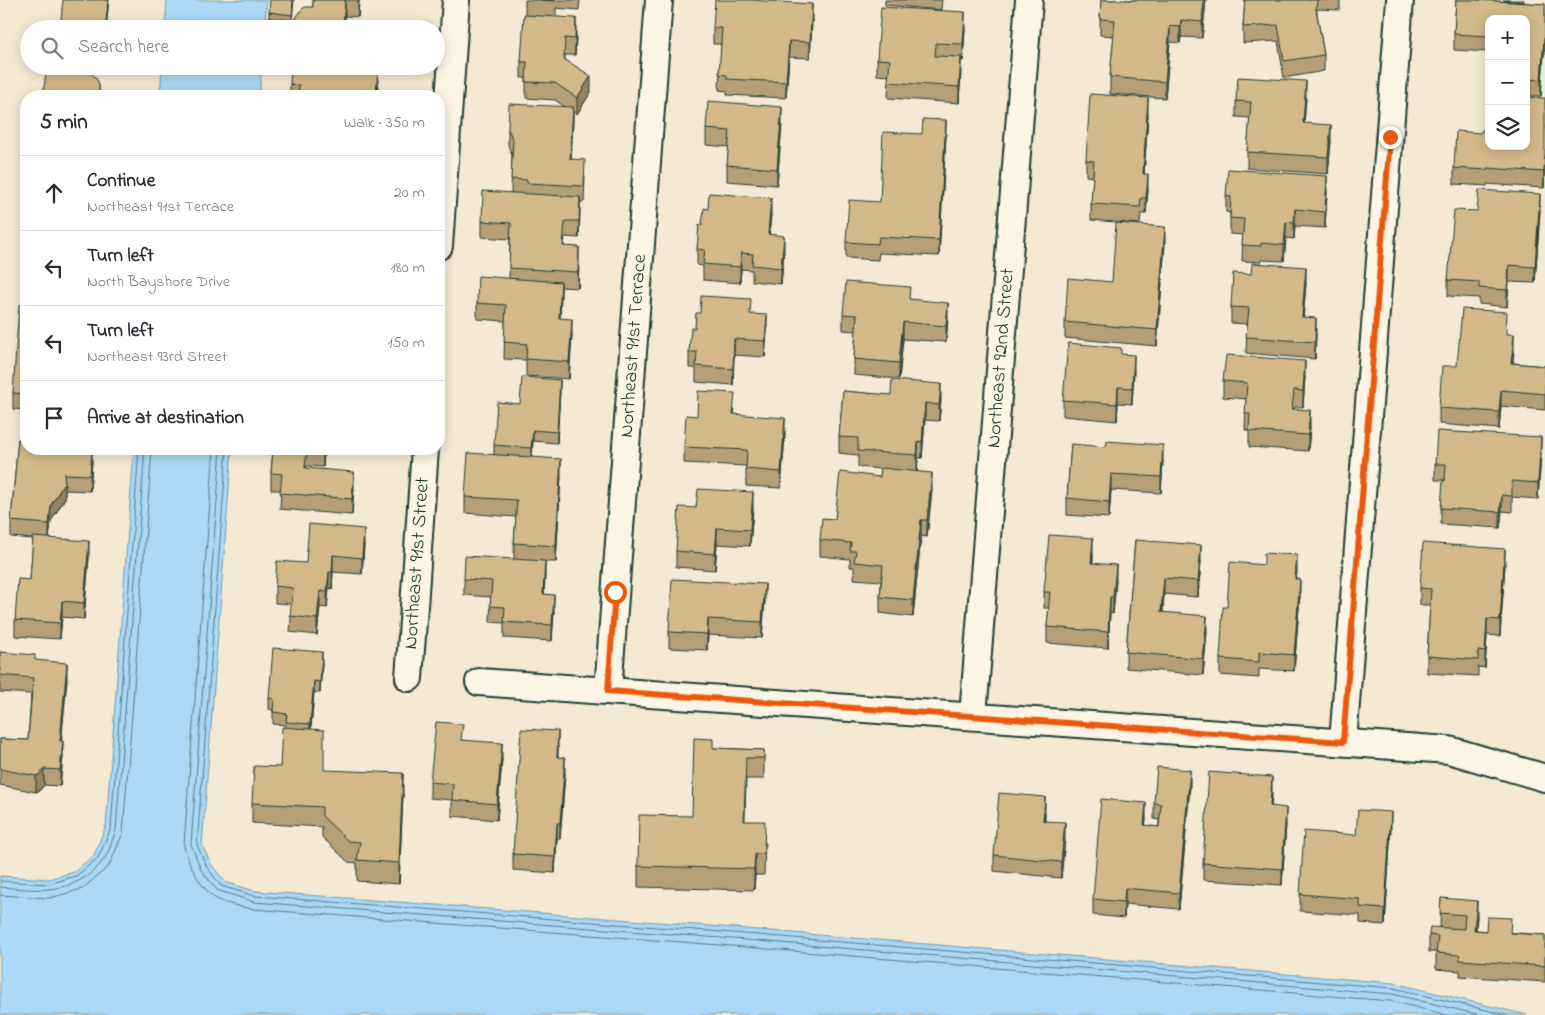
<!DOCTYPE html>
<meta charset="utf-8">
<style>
body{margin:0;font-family:"Indie Flower",sans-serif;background:#f7f7f7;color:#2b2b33}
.controls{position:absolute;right:15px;top:15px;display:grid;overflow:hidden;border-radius:10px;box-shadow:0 2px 12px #0003}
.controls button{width:45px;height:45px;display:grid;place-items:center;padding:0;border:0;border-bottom:1px solid #e1e1e2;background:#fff;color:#2b2b33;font:25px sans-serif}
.stop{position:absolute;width:15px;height:15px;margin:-11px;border:4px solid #ea580c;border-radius:50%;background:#fff}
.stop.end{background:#ea580c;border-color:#fff;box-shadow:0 1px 5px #0008}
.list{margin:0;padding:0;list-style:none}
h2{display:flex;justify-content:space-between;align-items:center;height:65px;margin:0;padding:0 20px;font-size:21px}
h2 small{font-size:16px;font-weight:400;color:#7c7c81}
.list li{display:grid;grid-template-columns:32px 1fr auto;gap:15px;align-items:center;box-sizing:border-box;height:75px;padding:0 20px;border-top:1px solid #e1e1e2}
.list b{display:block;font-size:19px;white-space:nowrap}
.list p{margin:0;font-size:16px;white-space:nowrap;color:#7c7c81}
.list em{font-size:16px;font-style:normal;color:#7c7c81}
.icon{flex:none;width:28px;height:28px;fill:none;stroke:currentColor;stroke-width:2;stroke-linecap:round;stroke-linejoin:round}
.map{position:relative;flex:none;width:1545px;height:1015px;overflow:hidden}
.search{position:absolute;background:#fff;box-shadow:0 2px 12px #0003;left:20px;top:20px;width:425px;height:55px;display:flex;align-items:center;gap:12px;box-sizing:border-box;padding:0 18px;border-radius:28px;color:#7c7c81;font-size:19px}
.panel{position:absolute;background:#fff;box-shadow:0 2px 12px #0003;left:20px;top:90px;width:425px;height:365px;border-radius:20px}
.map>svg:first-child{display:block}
</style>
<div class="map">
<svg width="1545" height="1015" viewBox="0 0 1545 1015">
<rect width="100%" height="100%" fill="#f4e9d3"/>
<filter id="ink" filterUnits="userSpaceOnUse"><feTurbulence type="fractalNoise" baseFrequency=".02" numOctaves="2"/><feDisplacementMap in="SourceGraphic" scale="10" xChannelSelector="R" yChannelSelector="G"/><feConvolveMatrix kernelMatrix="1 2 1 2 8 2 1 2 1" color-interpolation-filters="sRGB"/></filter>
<g filter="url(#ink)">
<path fill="#abd8f7" stroke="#739aa9" d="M167,0H267L264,29H165Z
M162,66H262L259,96H160Z
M134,449H232L202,845L211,864L225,882L255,891L722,927L1394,983L1527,1015H0V876L49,879L74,872L94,855L106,826Z"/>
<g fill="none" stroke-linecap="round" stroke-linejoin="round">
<path stroke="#577b82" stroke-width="1" d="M214,449L184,844C185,859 202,890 215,898C225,904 242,907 253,909L720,945L1391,1001L1447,1015
M221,449L191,844L201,870L217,890L254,902L721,938L1392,994L1480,1015
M227,449L197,845L207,867L221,886L255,896L721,932L1393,988L1507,1015
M0,881L49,884L76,876L98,858L111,828L139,449
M0,887C39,890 73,896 102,862C109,854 112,840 116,830L145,449
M0,895L50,898L82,889L109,866L123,833L152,449"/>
<defs>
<g id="minor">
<path d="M439,246L456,0"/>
<path id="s1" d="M409,678L425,449"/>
<path d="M479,682L1449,750L1545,778"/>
<path id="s2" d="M608,691L659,0"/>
<path id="s3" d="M973,716L1029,0"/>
<path d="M1343,742L1400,0"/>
</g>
</defs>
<use href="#minor" stroke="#1f3d34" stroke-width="30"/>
<use href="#minor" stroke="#fcf5e5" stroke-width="26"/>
</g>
<path fill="#b59f76" stroke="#1f3d34" d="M294,0L292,20L269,18V12Z
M313,0H359L358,17L345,16L344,27L365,29H296V18L313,7Z
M525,0H580L579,10L556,8V17L576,35L575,55H565V59L591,92L577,114L573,111L571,159L585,176L584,202H580L579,238L565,237L564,246L579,263L578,288L561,287L560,318L572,335L569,379L526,376V360L504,359L505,321L477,319V303L509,278L510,239L482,237V221L511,193L512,155L508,145V129L565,107L555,100L526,98V78H521V62L525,15Z
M885,0H942L941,10L885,5Z
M1101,0H1206L1202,38L1181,37L1180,43L1170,42L1165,98L1110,94V77L1114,36L1100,35V19Z
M1245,0H1340V10L1317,9V14L1324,55V71L1284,78L1278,41L1243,43V27Z
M1456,0H1477L1545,4V54H1544L1541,96H1526V19H1489V52L1454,50V34Z
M1503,0H1524V2Z
M812,20L810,58L789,57L786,98L727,95V91L719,90L721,44H713V28Z
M965,28L963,61L961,60L959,103L888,98L889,76L877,75V59Z
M378,83L377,96H290V84Z
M1489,95V146L1545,98L1544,188L1487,184V186L1454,184V168L1480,133L1487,126Z
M1306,97L1304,123L1331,141L1328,174L1247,168V152L1250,118L1236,117V101Z
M1148,114L1144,174L1148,190L1146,214H1141L1140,224L1091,220V204L1093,177L1086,176V160Z
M782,123L777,185L727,181V165L729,147L706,145V129Z
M946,136L939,256L879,253L878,260L846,258V242L880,202Z
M1327,192L1325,228L1295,226L1294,239L1286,238L1284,261L1261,260V262L1242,261L1243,235L1230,234V213L1226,212V196Z
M1477,211H1540L1535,283L1509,282L1507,307L1479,304V298L1448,296V280Z
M771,214L769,235L784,252L781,284L752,281V270L741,269L740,283L703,280V266L697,265V249L702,225Z
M1165,243L1157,346L1065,338V322L1112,282Z
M1306,283L1303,317L1316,334L1315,359L1246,353L1247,324L1231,323V307Z
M910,299L948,319L946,342L903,339L899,379L854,375V359L856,331L843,330V314Z
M26,305V410L13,409V393Z
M751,314L767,331L765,357L734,355L733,385L696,382V368H689V352L695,328Z
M1507,328V334L1514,350L1513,363L1545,366V410L1501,406L1499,429L1439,424V408L1457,366Z
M1121,354L1134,371L1132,404L1118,403L1117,421L1063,416V400Z
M1305,377L1303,407H1294V409L1310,427L1308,451L1249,447V430H1245L1246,399L1223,397V381Z
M560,391L557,443L533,441L532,457L561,475L556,562H545L544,594L554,611L552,641L504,638V623L490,622L491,597L464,595V579L514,559V543L516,517L465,513V497L494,454V445L520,404Z
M843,391L941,400L939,421L925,420L922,458H918L917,471L932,489L927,537L921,536L913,617L880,613V597L881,581L854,579V567H850V559L820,556V540L835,519L880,477L881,469L858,467V455L839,453V437Z
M735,409L734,414L785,434L781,488L746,486V466L684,463V447L697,416Z
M18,439L92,461L90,491L65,490V498L51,521L49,538L89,557L84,619L62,617L60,639L15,636V620L30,580L33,539L11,537V521Z
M1071,444L1163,461L1161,493L1111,490L1109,518L1067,515V498Z
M273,449H324L323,467L307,466L306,468L354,488L352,515L280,509L281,490H271V473Z
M1541,453L1538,499L1512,497V512L1502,511L1500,528L1441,524V508L1446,480H1435V464Z
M696,508H753L750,546L717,544L715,570L676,567V551Z
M1135,540L1201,561L1198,597L1164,594L1163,612L1207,632L1203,675L1126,668V652Z
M364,545L362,574L333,572L332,589L329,588L327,608L320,607L317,635L290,632L292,604L275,603V586L306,563Z
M1093,554V563L1116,581L1113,614L1110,613L1108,648L1047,643V627L1049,608H1044V592Z
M1505,565L1500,636L1487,635L1485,668L1478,667V676L1427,673V656L1430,605H1420V588Z
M1297,571L1296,579L1300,595L1294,671L1259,669V678L1220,675V659L1227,607Z
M765,600L762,638L708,635L707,650L669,648V632Z
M0,652L35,660L67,679L61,741L63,757L60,786L44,785L40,790L36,792L0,785V739L28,740L31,694L0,692Z
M322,663L320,693L314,692L311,729L324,770L403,794L399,884L357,881V863L348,862L322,837V827L252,823V803L280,767L286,728V725L273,724V710L269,709V698Z
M463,740L502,759L497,820L452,816V800L430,798V782Z
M558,747V757L565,774L560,839H557L555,873L513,870V854Z
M713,748L764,750V779H746L745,821L765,842L764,875H755L754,890L638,887V866L692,816Z
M1190,786L1179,909L1125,904L1124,918L1093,915V899L1146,819L1145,826L1159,827V820L1154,819V803Z
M1272,793L1271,807L1286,824L1282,885L1203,880V863Z
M1045,813V821L1065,839L1061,878L994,871V855Z
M1391,828L1385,925L1360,923V915L1300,911V894Z
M1441,898L1477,917L1476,930L1545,935V982L1460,976V971L1436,969V952H1429V935L1440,928Z"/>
<path fill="#948260" stroke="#1f3d34" d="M108,0H109L106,29Z
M345,0V16L344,29H343Z
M358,0H359L358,17Z
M1204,0H1206L1202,38V22Z
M812,4V20L810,58V42Z
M965,12V28L963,61V44Z
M576,18V35L575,55V39Z
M1181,20V37L1180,43V27Z
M1170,26V42L1165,98V82Z
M1544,38V54L1541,96V80Z
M789,41V57L786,98V82Z
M961,57V73L959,103V87Z
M378,67V83L377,96H376Z
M591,76V92L577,114V98Z
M1306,81V97L1303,139V123Z
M99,84V96H96Z
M1148,98V114L1143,190V174Z
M573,107V123L570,175V159Z
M782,107V123L777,185V169Z
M946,120V136L939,256V240Z
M1331,125V141L1328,174V157Z
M1545,155V171L1544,188V172Z
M1148,174V190L1146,214V198Z
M1327,176V192L1325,228V212Z
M1540,194V211L1535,283V267Z
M580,197V213L579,238V221Z
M771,198V214L768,251V234Z
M1295,209V226L1294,239V223Z
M1286,222V238L1284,261V245Z
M1165,227V243L1157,346V330Z
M784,236V252L781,284V268Z
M579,247V263L578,288V272Z
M741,253V269L740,283V267Z
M1509,265V282L1507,307V290Z
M1306,267V283L1302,333V317Z
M561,282V298L559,334V318Z
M948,303V319L946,342V326Z
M767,315V331L765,357V341Z
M1316,318V334L1315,359V342Z
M572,319V335L569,379V362Z
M903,322V339L899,379V363Z
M1514,334V350L1511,379V363Z
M734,339V355L733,385V369Z
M1134,355V371L1132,404V388Z
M1305,361V377L1303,407V391Z
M560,380V391L557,443V432Z
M941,384V400L939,421V405Z
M1118,387V403L1117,421V404Z
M1501,390V406L1499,429V412Z
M925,403V420L922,458V442Z
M1310,410V427L1308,451V435Z
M785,418V434L781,488V472Z
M533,430V441L531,459V448Z
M1541,437V453L1538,499V483Z
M918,441V458L917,471V455Z
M1163,445V461L1161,493V477Z
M92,449V461L90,491V475Z
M323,449H324L323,467Z
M561,459V475L556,562V546Z
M354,472V488L352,515V499Z
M932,473V489L927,537V520Z
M1111,474V490L1109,518V502Z
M65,482V498L51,521L49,540V524L51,505Z
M753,492V508L750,546V530Z
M1502,495V511L1500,528V512Z
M921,520V536L913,617V600Z
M717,528V544L715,570V554Z
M364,529V545L362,574V558Z
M1093,538V554L1091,579V563Z
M89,541V557L84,619V603Z
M1201,545V561L1198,597V581Z
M1505,549V565L1500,636V620Z
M333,555V572L332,589V572Z
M1297,555V571L1295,595V579Z
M545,561V578L543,610V594Z
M1116,565V581L1113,614V597Z
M329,572V588L327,608V592Z
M1164,578V594L1161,628V612Z
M1300,579V595L1294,671V655Z
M765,584V600L762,638V622Z
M320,591V607L317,635V619Z
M554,595V611L552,641V625Z
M1110,597V613L1108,648V632Z
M62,601V617L60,639V623Z
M1207,616V632L1203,675V659Z
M708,619V635L707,650V634Z
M1487,619V635L1485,668V652Z
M322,652V663L320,693V682Z
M67,663V679L60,757V741Z
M314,681V692L310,735V724Z
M558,731V747L557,773V757Z
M63,741V757L60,786V770Z
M502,743V759L497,820V804Z
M565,758V774L560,839V823Z
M44,769V785L40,790L36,792V776Z
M1190,770V786L1179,909V893Z
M403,773V794L399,884V863Z
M1272,777V793L1270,823V806Z
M1045,797V813L1043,837V821Z
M1146,803V819L1144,842V825Z
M1286,808V824L1282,885V869Z
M1391,812V828L1385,925V909Z
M1065,822V839L1061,878V862Z
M557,823V839L555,873V857Z
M755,854V875L754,890V869Z
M1125,888V904L1124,918V902Z
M1477,901V917L1474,946V930Z"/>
<path fill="#d3b989" stroke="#1f3d34" d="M63,0H108L106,23H109V29H60Z
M270,0H293L292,15L269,12Z
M313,0H345L343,27L365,29H302L298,26L296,18L302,9L306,7H313Z
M541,0H556V1Z
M715,0H750L812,4L810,42L789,41L786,82L727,79V75L719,74L722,28H713Z
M1101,0H1204L1202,22L1181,20L1180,27L1170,26L1165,82L1110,77L1115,20L1100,19Z
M1245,0H1317L1316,9L1324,55L1284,61L1278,25L1243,27Z
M1456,0H1477L1545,4V38H1544L1541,80L1526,79V19H1489V36L1454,34Z
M881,7L965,12L963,44L936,43L935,56L961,57L959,87L888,82L890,60L877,59Z
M524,15L576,18L575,39L565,38L564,59L591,76L577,98L555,83L526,82L527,62H521Z
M291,66H362L378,67L376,95L342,93V96H298L299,85L290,84Z
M69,68H80V72L91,73L96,78L99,84V91L96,96H43L46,72L68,74Z
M1238,77L1306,81L1303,123L1331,125L1328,157L1247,152L1251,102L1236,101Z
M1090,94L1148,98L1143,174H1148L1147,187L1146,198H1141L1140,207L1091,204L1094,161L1086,160Z
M1489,95V117H1487Z
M1526,97L1545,98V155L1544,172L1487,168V170L1454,168L1456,131L1480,133L1485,127L1489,126V146H1526Z
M708,101L782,107L777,169L727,165L730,131L706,129Z
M509,104L573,107L570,159L585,160L584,186L527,183V180L511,179L513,140L508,129Z
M923,119L946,120L939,240L879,237L878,244L846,242L849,200L880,202L883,132L922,134Z
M1228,169L1327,176L1325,212L1295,209L1294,223L1286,222L1284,245L1261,243V246L1242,245L1244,219L1230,218L1231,197L1226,196Z
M1479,190L1540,194L1535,267L1509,265L1507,290L1479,288V282L1448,280L1454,210L1477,211Z
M483,191L580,197L579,221H565L563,246L579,247L578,272L509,268L511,223L482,221Z
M709,193L771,198L768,234L784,236L781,268L752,265L753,254L741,253L740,267L703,264L705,250L697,249L699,225H702L704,208L708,209Z
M1116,223L1165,227L1157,330L1065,322L1068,278L1112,282Z
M1252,263L1306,267L1302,317L1316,318L1315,342L1246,337L1249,308L1231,307L1233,273L1251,274Z
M478,276L561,282L559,318L572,319L569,362L526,359L527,344L504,342L506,305L477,303Z
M846,282L910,287L909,299L948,303L946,326L903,322L899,363L854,359L857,315L843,314Z
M701,296L751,299L750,314L767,315L765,341L734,339L733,369L696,366L697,352H689L691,328H695L696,313H700Z
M19,305H26V394L13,393Z
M1462,309L1507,312L1506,334H1514L1511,363L1545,366V394L1501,390L1499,412L1439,408L1442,366H1457Z
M1068,343L1121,348V354L1134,355L1132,388L1118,387L1117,404L1063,400Z
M1226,355L1305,361L1303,391L1294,390L1292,409L1310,410L1308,435L1249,431L1250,414H1245L1247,383L1223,381Z
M522,377L560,380L557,432L533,430L531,448L494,445L497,402L520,404Z
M892,380L941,384L939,405L925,403L922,442L918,441L917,455L858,451V438L839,437L843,391L891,395Z
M698,391L735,393L733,414L785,418L781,472L746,469L747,450L684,447L686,415L697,416Z
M1437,431L1541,437L1538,483L1512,481V496L1502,495L1500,512L1441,508L1443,480L1445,481L1446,464H1435Z
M18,439L26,440V449H92L90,475L64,474L65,482L51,505L49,524L11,521Z
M1107,441L1163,445L1161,477L1111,474L1109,502L1067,498L1071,444L1106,447Z
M273,449H323V451L307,449L305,468L354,472L352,499L280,493L282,474L271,473Z
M468,453L561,459L556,546L514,543L517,500L465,497Z
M881,468L932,473L927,520H921L913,600L880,597L883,565L854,562L856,551H850L851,543L820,540L822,518L835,519L840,472L880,477Z
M698,489L753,492L750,530L717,528L715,554L676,551L679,507L696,508Z
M309,524L364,529L362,558L333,555L332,572H329L327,592L320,591L317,619L290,616L293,588L275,586L277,561L306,563Z
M1049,535L1093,538L1091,563L1116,565L1113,597H1110L1108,632L1047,627L1050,592H1044Z
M33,537L89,541L84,603L62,601L60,623L15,620L18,579L30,580Z
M1135,540L1201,545L1198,581L1164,578L1161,612L1207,616L1203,659L1126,652Z
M1423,543L1505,549L1500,620L1487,619L1485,652L1478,651V660L1427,656L1431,589L1420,588Z
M1264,553L1297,555L1295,579H1300L1294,655L1259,652V662L1220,659L1223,607H1227L1230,562L1264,565Z
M465,556L545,561L543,594L554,595L552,625L504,622L505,607L490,606L492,581L464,579Z
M672,579L765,584L762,622L708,619L707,634L669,632Z
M273,648L322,652L320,682L314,681L310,724L286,722L287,714L273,712L274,699L269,698Z
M0,652L35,655V660L67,663L60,741H63L60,770L44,769L40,774L36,776L0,769V739L28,740L33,678L0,675Z
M436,722L463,724L461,740L502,743L497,804L452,800L453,784L430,782Z
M282,727L324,730V770L403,773L399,863L357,860L360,842L348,841L322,816V807L252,803L254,766L280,767Z
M521,729L558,731L557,757L565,758L560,823H557L555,857L513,854Z
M694,738L713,739V748L764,750V758H746L744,821H765L764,854H755L754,869L638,866L639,815L692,816Z
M1157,767L1190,770L1179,893L1125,888L1124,902L1093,899L1101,799L1146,803L1144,825L1159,827L1161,804L1154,803Z
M1209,772L1272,777L1270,806L1286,808L1282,869L1203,863Z
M999,793L1045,797L1043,821L1065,822L1061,862L994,855Z
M1358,810L1391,812L1385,909L1360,907V899L1300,894L1304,831L1356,835Z
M1441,898L1477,901L1474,930L1486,931L1487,917L1511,918L1510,933L1545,935V966L1460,960V955L1436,953L1438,936L1429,935L1430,927L1464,929L1465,915L1440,913Z"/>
</g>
<g fill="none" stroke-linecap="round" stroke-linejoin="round" filter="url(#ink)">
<path stroke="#ea580c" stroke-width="6" d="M615,592L608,691L1343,742L1390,137"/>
</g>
<g text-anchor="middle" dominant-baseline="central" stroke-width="5" stroke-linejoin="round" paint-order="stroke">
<g font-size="20" fill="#1f3d34" stroke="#fcf5e5">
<text stroke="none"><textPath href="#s2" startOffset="346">Northeast 91st Terrace</textPath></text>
<text stroke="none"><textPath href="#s3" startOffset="359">Northeast 92nd Street</textPath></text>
<text stroke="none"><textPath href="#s1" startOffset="115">Northeast 91st Street</textPath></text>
</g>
</g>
</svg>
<div class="controls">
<button>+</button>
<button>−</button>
<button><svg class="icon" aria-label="layers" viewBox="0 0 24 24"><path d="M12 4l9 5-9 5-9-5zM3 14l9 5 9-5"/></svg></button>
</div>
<div class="stop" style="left:615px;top:592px"></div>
<div class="stop end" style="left:1390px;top:137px"></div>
<div class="search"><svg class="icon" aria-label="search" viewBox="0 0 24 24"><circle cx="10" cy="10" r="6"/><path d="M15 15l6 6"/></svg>Search here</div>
<section class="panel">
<h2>5 min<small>Walk · 350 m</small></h2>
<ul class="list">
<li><svg class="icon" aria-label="ahead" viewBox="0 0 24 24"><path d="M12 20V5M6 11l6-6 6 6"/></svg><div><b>Continue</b><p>Northeast 91st Terrace</p></div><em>20 m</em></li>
<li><svg class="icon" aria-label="left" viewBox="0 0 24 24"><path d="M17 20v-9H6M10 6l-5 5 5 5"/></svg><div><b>Turn left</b><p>North Bayshore Drive</p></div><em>180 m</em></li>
<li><svg class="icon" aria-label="left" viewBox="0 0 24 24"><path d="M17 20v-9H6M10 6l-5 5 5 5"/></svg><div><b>Turn left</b><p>Northeast 93rd Street</p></div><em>150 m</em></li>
<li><svg class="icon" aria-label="arrive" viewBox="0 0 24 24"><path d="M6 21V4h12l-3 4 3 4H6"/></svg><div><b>Arrive at destination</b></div></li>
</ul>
</section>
</div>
